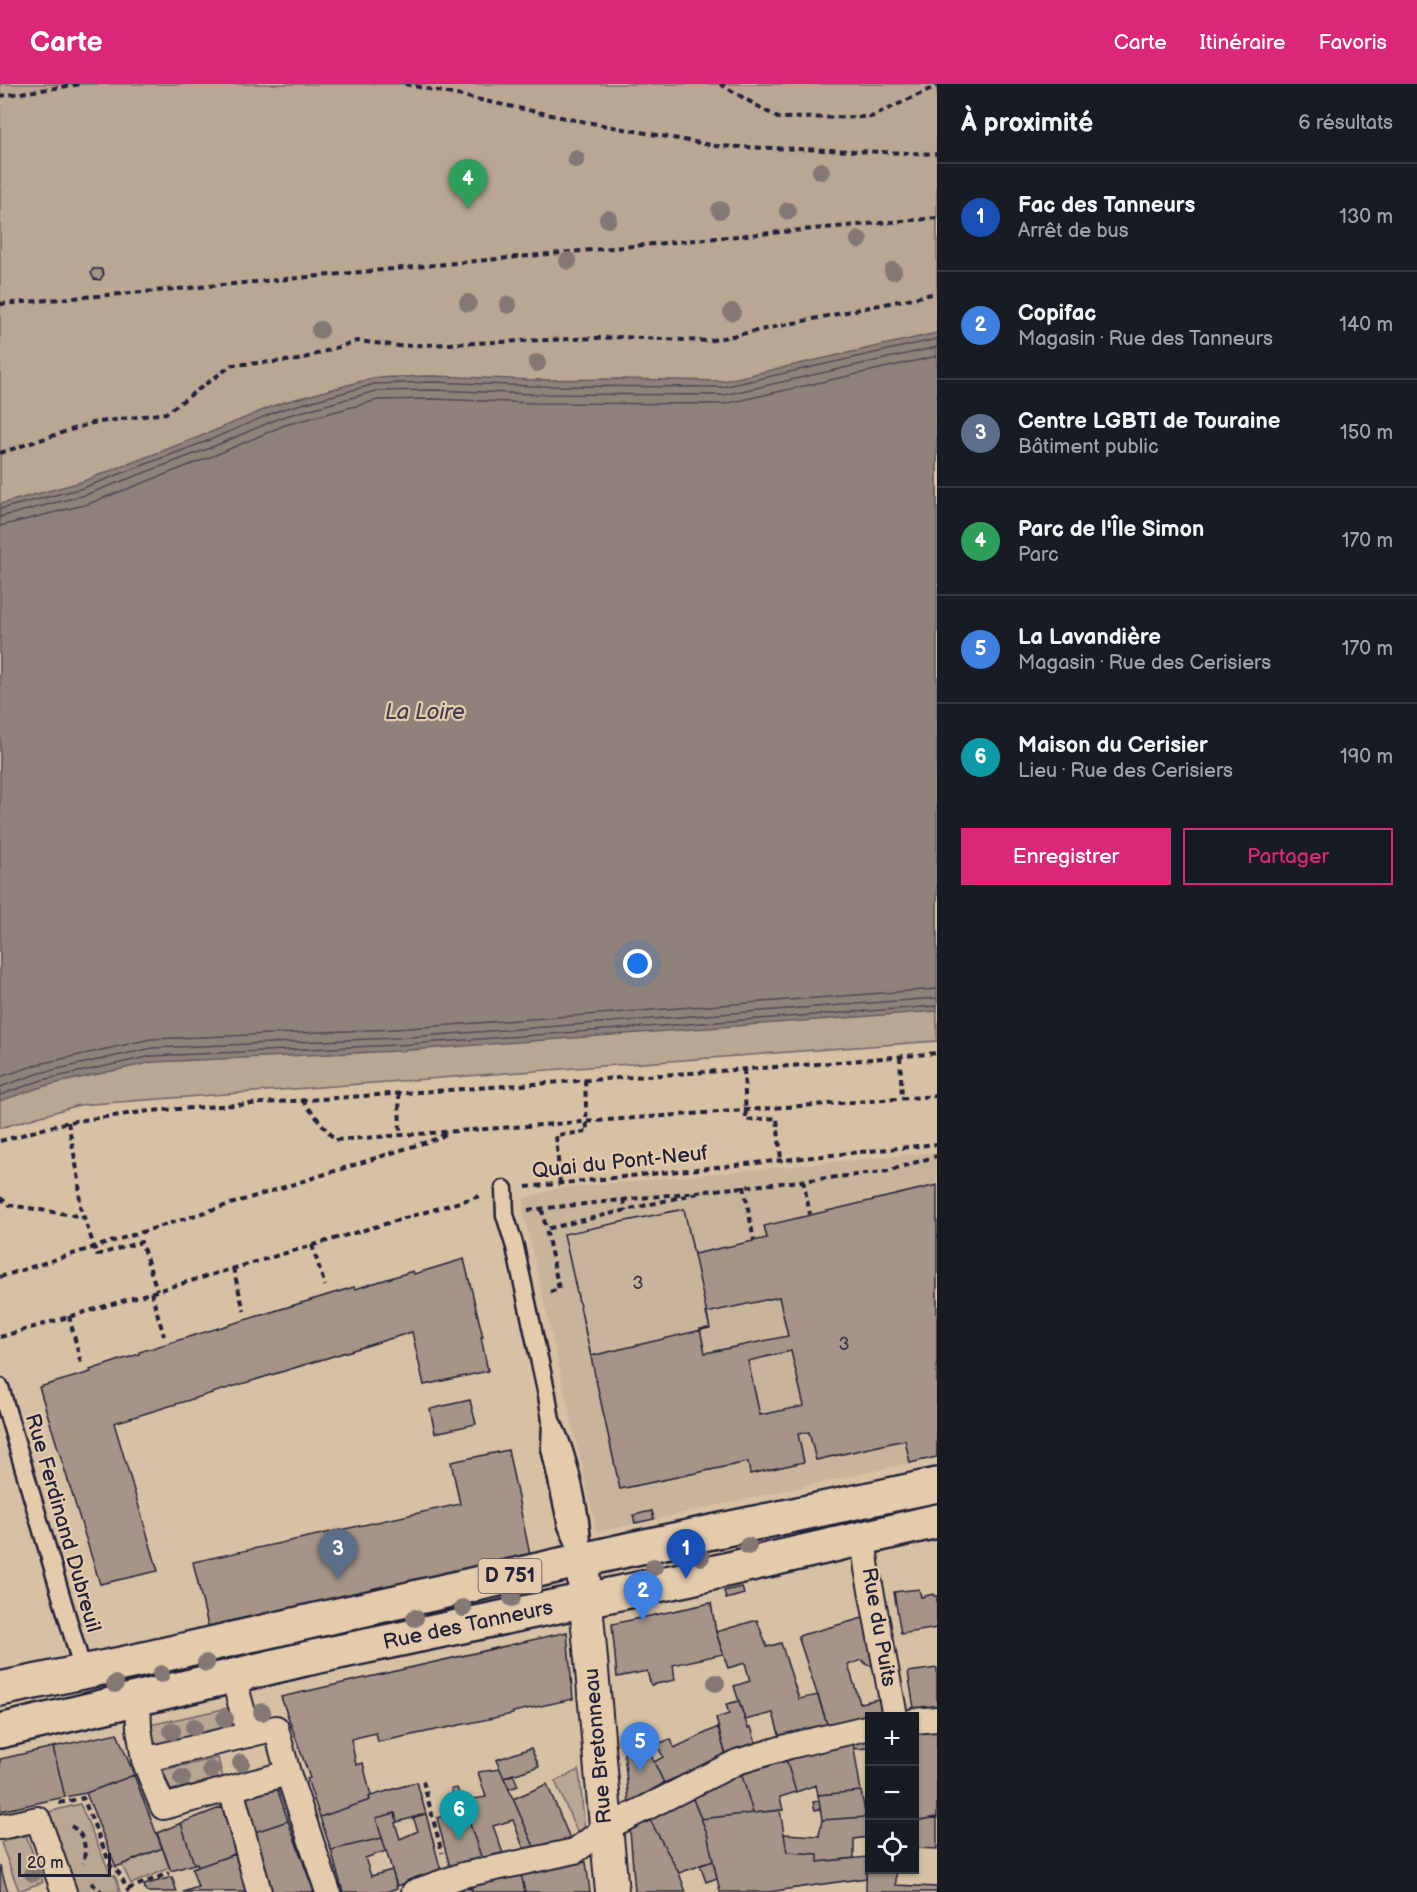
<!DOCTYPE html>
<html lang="fr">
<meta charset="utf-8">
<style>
body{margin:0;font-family:"Balsamiq Sans",sans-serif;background:#242831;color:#f1f3f6}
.controls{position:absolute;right:18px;bottom:18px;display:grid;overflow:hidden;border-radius:0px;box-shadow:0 2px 4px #0004}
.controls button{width:54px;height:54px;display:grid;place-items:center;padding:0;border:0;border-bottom:2px solid #363941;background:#171b24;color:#f1f3f6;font:30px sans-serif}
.scale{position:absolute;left:18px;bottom:15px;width:93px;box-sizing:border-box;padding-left:6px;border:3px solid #22223b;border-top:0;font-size:16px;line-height:21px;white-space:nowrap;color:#22223b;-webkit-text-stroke:4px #e3cbab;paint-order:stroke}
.you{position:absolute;left:638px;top:880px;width:21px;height:21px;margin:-15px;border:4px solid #fff;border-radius:50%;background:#1a73e8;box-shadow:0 0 0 9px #1a73e833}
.badge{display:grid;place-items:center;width:39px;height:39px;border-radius:50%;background:#db2777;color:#fff;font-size:20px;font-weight:700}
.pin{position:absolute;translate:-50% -50px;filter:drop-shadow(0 2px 3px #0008)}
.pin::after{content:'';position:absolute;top:32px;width:21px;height:18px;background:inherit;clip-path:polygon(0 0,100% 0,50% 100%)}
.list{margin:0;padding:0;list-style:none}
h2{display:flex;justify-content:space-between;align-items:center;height:78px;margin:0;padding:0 24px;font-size:26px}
h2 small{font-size:20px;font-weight:400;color:#9ea1a6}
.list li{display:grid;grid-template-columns:39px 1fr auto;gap:18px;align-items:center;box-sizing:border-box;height:108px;padding:0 24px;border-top:2px solid #363941}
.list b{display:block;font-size:22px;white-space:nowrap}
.list p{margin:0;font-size:20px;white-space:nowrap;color:#9ea1a6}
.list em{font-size:20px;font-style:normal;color:#9ea1a6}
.actions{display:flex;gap:12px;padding:18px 24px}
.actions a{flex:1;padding:14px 0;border:2px solid #db2777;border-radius:0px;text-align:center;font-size:21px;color:#db2777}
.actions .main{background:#db2777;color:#fff}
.icon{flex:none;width:33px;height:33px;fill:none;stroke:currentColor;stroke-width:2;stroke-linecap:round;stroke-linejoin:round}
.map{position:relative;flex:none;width:937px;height:1808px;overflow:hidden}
header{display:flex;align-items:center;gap:36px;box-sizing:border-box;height:84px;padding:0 30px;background:#db2777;color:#fff}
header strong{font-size:28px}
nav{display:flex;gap:33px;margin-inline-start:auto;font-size:21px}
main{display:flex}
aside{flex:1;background:#171b24}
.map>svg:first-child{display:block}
</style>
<header>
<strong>Carte</strong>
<nav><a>Carte</a><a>Itinéraire</a><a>Favoris</a></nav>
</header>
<main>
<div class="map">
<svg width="937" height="1808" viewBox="0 0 937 1808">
<rect width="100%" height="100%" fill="#d7c1a4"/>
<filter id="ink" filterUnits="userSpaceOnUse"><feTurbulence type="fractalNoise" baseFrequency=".0167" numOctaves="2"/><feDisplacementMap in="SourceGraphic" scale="12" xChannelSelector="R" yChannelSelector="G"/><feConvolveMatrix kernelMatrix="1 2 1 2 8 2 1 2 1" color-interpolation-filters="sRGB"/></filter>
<g filter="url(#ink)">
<path fill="#c8b49b" d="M937,1068V1373L597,1448L523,1126L524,1114L555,1105Z"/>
<path fill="#b9a693" stroke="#6e6467" stroke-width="1.5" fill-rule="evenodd" d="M0,0H937V957L79,1021L0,1044ZM432,292L487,295L248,333L278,320L374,294Z
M233,1623L237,1643L153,1662L145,1642Z
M218,1674L223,1694L171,1706L163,1686Z
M579,1686L585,1748L579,1752L555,1697Z
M80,1720L110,1789C119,1793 117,1800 120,1808H71L44,1729Z
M26,1751L43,1798L19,1807L1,1759L10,1754L13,1755Z
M162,1764L169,1784L131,1800L122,1781Z"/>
<path fill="#8f827a" stroke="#635c61" stroke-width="1.5" d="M937,249V927L397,967L153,978L44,1002L0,1017V420L81,398L204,351L278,320L374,294L432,292L534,296L619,295L723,297Z"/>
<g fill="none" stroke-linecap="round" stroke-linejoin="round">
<path stroke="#4e4854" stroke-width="1.5" d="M0,425L83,404L207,357L280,326L375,300L432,298L534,302L723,303L937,255
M0,433L85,411L210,364L282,333L376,307L432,306L534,310L724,311L937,263
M0,442L88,420L213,372L285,341L378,316L432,315L534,319L724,320L937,272
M0,993L39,980L151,955L396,945L937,905
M0,1003L40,989L152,964L396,954L937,914
M0,1011L42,996L152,972L397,961L937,922"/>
</g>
<path fill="#a59487" stroke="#22223b" stroke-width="1.5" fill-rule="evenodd" d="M93,185H101L104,190L100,196L94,195L91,189Z
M937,1101V1373L910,1379L905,1356L816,1376L809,1348L798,1350L804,1378L750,1390L748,1378L620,1405L564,1150L684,1125L694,1170L767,1154L764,1142ZM779,1213L788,1252L705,1269L700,1245L710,1244L706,1229ZM791,1267L804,1322L760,1331L748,1277Z
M684,1125L710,1244L591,1272L564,1150Z
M464,1175L483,1253H481L488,1287L424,1301L412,1248L114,1339L158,1487L100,1500L39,1303L91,1288L90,1286L139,1270V1268L354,1203L355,1205L413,1187L414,1190Z
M470,1316L476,1340L435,1349L430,1325Z
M508,1366L530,1471L208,1542L193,1478L460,1420L451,1378Z
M652,1427L654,1435L635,1439L633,1431Z
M742,1503L744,1510L726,1515L724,1507Z
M919,1505L921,1513L933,1510L934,1512H937V1544L901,1550L894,1508Z
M711,1519L716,1548L723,1570L673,1581L675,1596L651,1601L647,1587L617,1593L612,1540Z
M863,1534L875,1582L867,1581L862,1576L848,1581L860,1619L883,1614V1630L828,1643L798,1552Z
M757,1536L767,1563L781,1559L799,1615L818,1611L828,1643L780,1654L773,1629L745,1636L734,1602L750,1597L745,1579L728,1584L716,1548Z
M567,1548L573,1615L513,1628V1630L378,1658L376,1649L351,1655L356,1681L363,1679L371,1712L369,1713L370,1716L320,1733L307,1695L310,1694L281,1613Z
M937,1584V1627L915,1630L908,1588Z
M739,1617L748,1644L751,1643L757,1662L726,1672L716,1634L729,1630L726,1620Z
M718,1643L726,1672L664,1699L654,1678L663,1673L657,1660L671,1655L674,1664Z
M937,1643V1733L914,1737V1646Z
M117,1649L134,1691L86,1709L65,1713L53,1663Z
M870,1651V1664L854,1665L852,1653Z
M852,1653L861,1707L818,1711L816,1701L796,1708L785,1672Z
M53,1663L65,1713L0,1727V1675Z
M647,1663L664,1699L629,1719L624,1669Z
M531,1664L539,1682L504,1694L496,1676Z
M785,1672L796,1708L780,1713L783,1726L753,1729L741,1688Z
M500,1685L535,1765L525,1768L513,1736L493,1742L504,1772L483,1778L462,1717L486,1713L478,1688Z
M741,1688L753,1729L701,1735L690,1708Z
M513,1690L518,1702L509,1705L504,1694Z
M134,1691L162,1764L116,1783L86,1709Z
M417,1698L426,1730L397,1738L395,1729L376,1734L382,1754L331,1766L320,1733L370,1716L369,1713L371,1712Z
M547,1700L571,1757L535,1765L513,1715Z
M276,1701L288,1737L252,1749L242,1712Z
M457,1704L461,1715L455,1716L451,1705Z
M861,1707L866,1733L822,1736L818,1711Z
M690,1708L707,1749L713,1777L679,1789L649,1734Z
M461,1715L483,1778L451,1787L437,1734L453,1729L450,1718Z
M819,1717L820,1725L815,1726L813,1718Z
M222,1723L237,1769L198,1783L197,1779L194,1780L181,1739Z
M780,1726L787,1768L818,1770V1778L867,1773L866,1794L768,1808H720L707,1749L701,1735Z
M395,1729L397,1738L395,1739L400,1755L418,1747L413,1733L426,1730L441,1787L397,1802L376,1734Z
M866,1733H870L868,1753L854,1755V1774L818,1778V1770L787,1768L784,1750L819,1752L822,1736Z
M937,1733V1765L914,1764V1737Z
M649,1734L679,1789L686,1808H635L630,1746Z
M288,1737L314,1808H270L252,1749Z
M181,1739L194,1780L171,1787L157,1749Z
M869,1746L870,1786H896V1801L937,1803V1808H866L867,1753H868Z
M382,1754L386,1767L365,1774L371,1792L392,1786L397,1804L386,1808H343L331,1766Z
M235,1770L247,1808H183L198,1803L192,1785Z
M713,1777L717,1794L706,1798L700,1781Z
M586,1778L590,1808H525L521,1790Z
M0,1782L8,1808H0Z
M521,1790L525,1808H473L470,1801Z
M172,1793L177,1808H146L144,1801Z
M464,1804L472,1805L473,1808H458Z"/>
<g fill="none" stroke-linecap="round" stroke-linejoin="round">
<defs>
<path id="service" d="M504,1105L505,1131L515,1163L547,1311L551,1337L550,1364L567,1442L582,1476
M0,1303L83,1587
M551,1337C568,1365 583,1436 582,1469"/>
<path id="pedestrian" d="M863,1454L867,1485L895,1632
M233,1592L249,1651
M138,1616L139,1644L144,1676
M914,1637L937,1635
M276,1644L288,1689L163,1723L144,1676Z
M288,1689L328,1808
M231,1705L259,1808
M0,1743L38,1735L64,1808
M414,1808L463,1791L575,1767L606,1744L737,1678L790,1662L870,1643"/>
<path id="minor" d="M582,1476L612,1808"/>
<path id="primary" d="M0,1605L131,1578L631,1465L937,1401
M0,1647L305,1575L686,1495L937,1437"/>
</defs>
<use href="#service" stroke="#22223b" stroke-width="21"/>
<use href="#pedestrian" stroke="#22223b" stroke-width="28"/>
<use href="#minor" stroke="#22223b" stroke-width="36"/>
<use href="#primary" stroke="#22223b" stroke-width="38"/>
<path stroke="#22223b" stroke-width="4" stroke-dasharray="6 4.5" stroke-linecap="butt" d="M405,0L570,35L716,62L937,70
M720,0L778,34L871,33L937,2
M0,12L82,0
M0,220C313,195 625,161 937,134
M0,369L92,339L166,329L232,281L298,276L357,257L399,262L621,253L708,257L937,209
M900,972L902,1014
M744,985L746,1036L777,1034L781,1076
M399,1009L400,1051
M302,1016L335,1056L937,1012
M68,1038L79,1096L80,1122L97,1171L141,1158L157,1206
M0,1057L68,1038L150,1027L818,980L937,969
M803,1096L810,1130
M560,1100L556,1051L587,1048L585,996
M744,1102L754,1157
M526,1103L937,1060
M0,1114L10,1121L84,1133
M623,1115L626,1127
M542,1125L546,1145
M528,1126L884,1088L937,1072
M312,1161L325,1202
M233,1184L244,1227
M0,1193L439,1054L447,1049
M151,1208L164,1252
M550,1208L559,1205L546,1145L702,1108
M69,1232L81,1279
M0,1253L480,1112
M423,1697L442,1769
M59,1719L83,1714L111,1782L119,1789L129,1808
M71,1742C85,1750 87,1764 83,1779
M91,1799L102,1808
M128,1805L169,1789"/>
<use href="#service" stroke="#e3cbab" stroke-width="16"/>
<use href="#pedestrian" stroke="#e3cbab" stroke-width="24"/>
<use href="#minor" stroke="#e3cbab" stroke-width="32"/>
<use href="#primary" stroke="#e3cbab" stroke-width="33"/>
</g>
<g fill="#847874">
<circle cx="576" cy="75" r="9"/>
<circle cx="821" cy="87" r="9"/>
<circle cx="720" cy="126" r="9"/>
<circle cx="788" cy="127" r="9"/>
<circle cx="608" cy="135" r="9"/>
<circle cx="859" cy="156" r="9"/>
<circle cx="568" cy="177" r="9"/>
<circle cx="893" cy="187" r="9"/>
<circle cx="468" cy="219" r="9"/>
<circle cx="508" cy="221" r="9"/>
<circle cx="732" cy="228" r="9"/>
<circle cx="320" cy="246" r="9"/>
<circle cx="537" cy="279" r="9"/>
<circle cx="748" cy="1462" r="9"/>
<circle cx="701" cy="1473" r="9"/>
<circle cx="654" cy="1483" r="9"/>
<circle cx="512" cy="1514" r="9"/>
<circle cx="463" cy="1524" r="9"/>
<circle cx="415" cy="1534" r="9"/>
<circle cx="206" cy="1579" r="9"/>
<circle cx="161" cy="1590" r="9"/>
<circle cx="716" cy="1599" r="9"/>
<circle cx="115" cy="1600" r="9"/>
<circle cx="262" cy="1628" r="9"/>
<circle cx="225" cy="1635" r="9"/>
<circle cx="194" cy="1643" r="9"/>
<circle cx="172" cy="1647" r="9"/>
<circle cx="241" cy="1679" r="9"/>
<circle cx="211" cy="1686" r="9"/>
<circle cx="182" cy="1694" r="9"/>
<circle cx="33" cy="1789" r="9"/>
</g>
</g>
<g text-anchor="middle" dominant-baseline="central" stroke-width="4.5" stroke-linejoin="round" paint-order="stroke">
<g font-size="18" fill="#433e4e">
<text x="638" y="1199">3</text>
<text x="844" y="1260">3</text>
</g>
<rect fill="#e3cbab" stroke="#5c555d" stroke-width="1.5" x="478.5" y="1475" width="63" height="34" rx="4.5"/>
<g font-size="20" font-weight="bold" fill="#22223b">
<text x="510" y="1492">D 751</text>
</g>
<g font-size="21" fill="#22223b" stroke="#e3cbab">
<text transform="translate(620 1078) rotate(-6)">Quai du Pont-Neuf</text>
<text transform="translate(63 1439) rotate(74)">Rue Ferdinand Dubreuil</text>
<text transform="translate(468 1541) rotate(-12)">Rue des Tanneurs</text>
<text transform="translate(879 1543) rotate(80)">Rue du Puits</text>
<text transform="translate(598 1662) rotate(-95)">Rue Bretonneau</text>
</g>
<g font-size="22" font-style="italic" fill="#433f4e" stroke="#e3cbab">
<text x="425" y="628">La Loire</text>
</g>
</g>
</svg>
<div class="controls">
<button>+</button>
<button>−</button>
<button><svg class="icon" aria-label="locate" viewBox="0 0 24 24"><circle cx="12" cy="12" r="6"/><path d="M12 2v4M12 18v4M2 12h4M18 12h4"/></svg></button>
</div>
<div class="scale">20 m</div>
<div class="you"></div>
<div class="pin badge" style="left:686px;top:1495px;background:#1a4fb4">1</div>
<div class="pin badge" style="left:643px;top:1537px;background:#3f7fe0">2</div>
<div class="pin badge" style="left:338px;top:1495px;background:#5c6f8a">3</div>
<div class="pin badge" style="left:468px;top:125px;background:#2e9e5b">4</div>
<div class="pin badge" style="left:640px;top:1688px;background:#3f7fe0">5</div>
<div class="pin badge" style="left:459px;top:1756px;background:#0f9aa8">6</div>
</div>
<aside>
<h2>À proximité<small>6 résultats</small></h2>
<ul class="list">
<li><span class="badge" style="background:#1a4fb4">1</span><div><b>Fac des Tanneurs</b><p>Arrêt de bus</p></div><em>130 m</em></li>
<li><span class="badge" style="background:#3f7fe0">2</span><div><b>Copifac</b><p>Magasin · Rue des Tanneurs</p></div><em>140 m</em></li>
<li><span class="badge" style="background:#5c6f8a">3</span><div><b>Centre LGBTI de Touraine</b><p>Bâtiment public</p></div><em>150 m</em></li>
<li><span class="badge" style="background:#2e9e5b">4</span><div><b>Parc de l'Île Simon</b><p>Parc</p></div><em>170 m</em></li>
<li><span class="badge" style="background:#3f7fe0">5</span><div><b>La Lavandière</b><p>Magasin · Rue des Cerisiers</p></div><em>170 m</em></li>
<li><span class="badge" style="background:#0f9aa8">6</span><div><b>Maison du Cerisier</b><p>Lieu · Rue des Cerisiers</p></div><em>190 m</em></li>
</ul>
<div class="actions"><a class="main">Enregistrer</a><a>Partager</a></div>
</aside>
</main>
